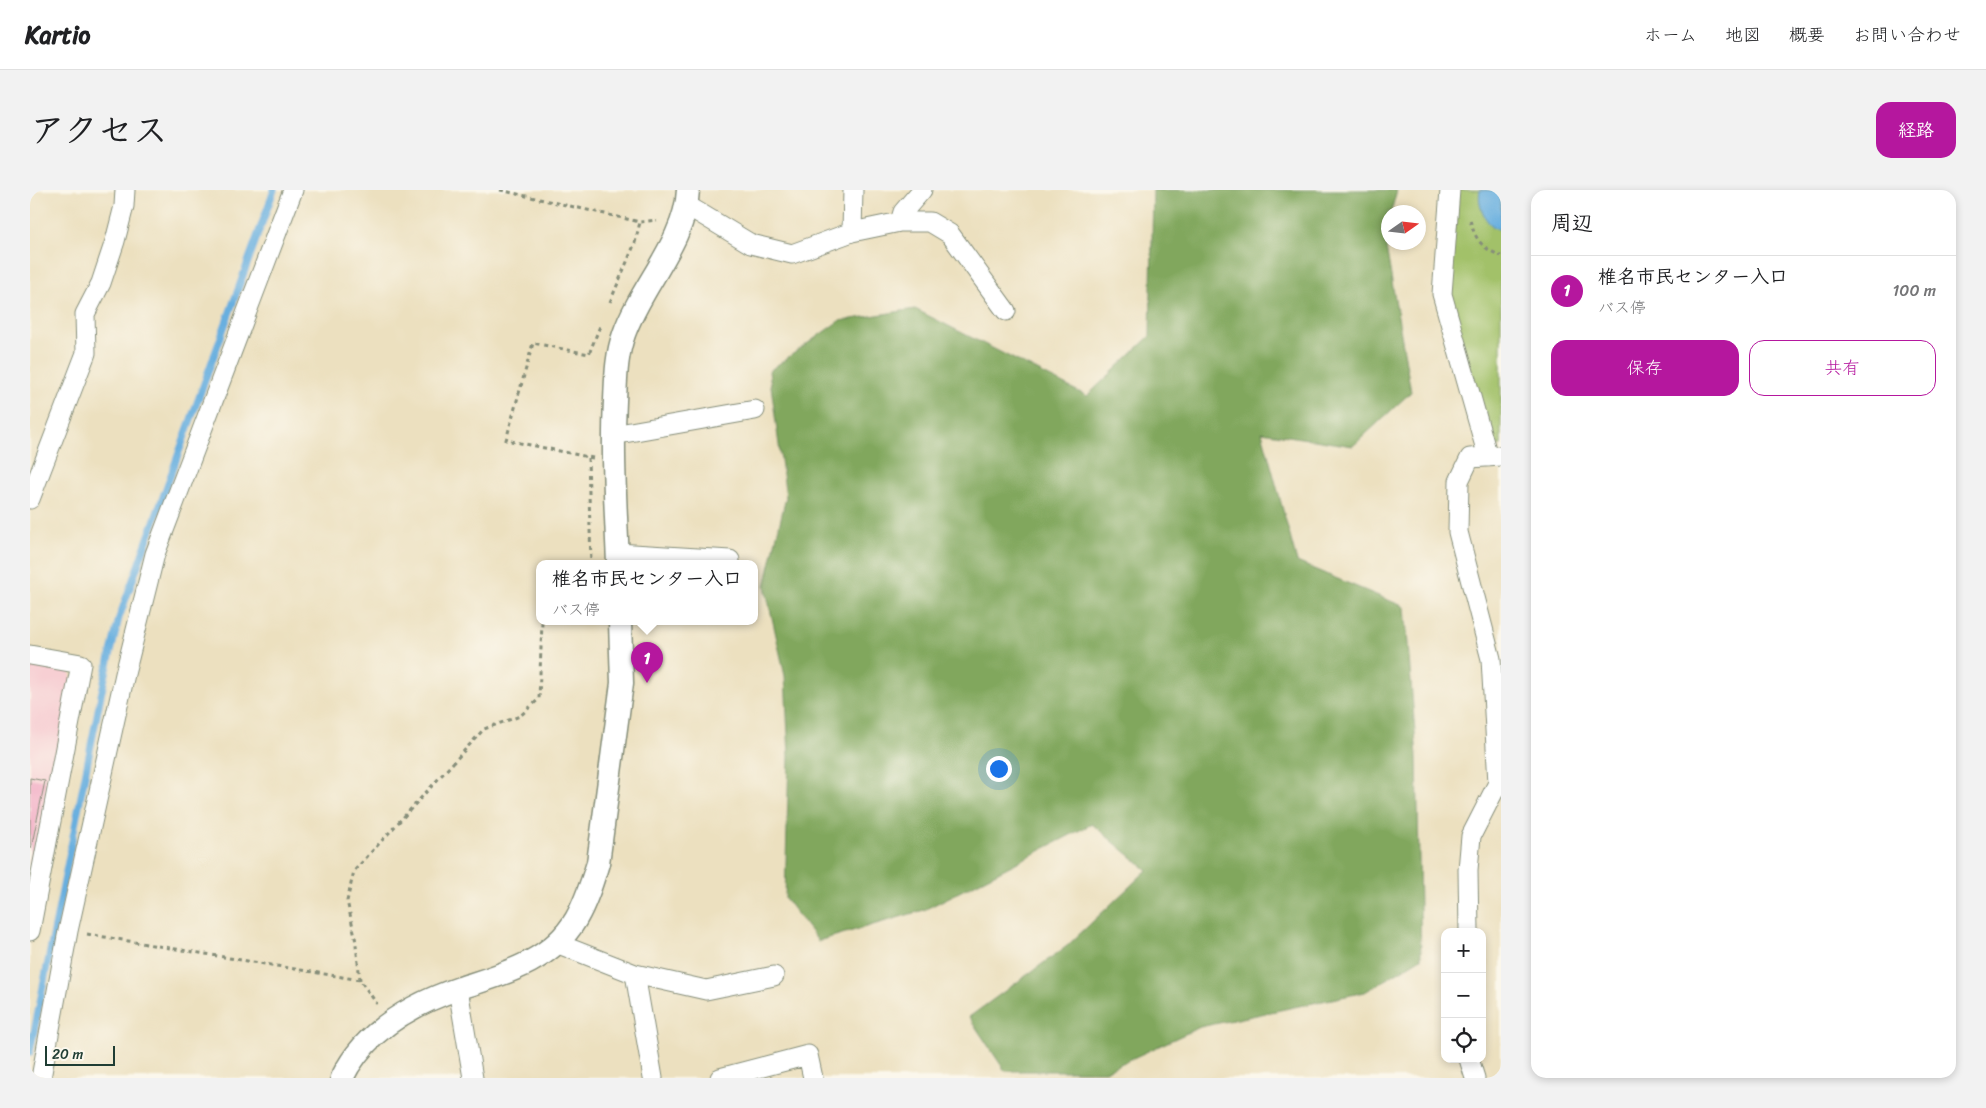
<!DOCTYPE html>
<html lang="ja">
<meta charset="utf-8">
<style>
body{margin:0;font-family:Sriracha,"Klee One",sans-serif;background:#f2f2f2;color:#202124}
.controls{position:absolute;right:15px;bottom:15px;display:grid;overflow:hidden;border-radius:10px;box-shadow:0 2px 8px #0003}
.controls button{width:45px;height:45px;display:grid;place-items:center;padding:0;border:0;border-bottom:1px solid #e0e0e0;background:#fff;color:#202124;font:25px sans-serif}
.compass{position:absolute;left:1351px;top:15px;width:45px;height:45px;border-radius:50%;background:#fff;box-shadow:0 2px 8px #0003;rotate:76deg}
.scale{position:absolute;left:15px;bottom:12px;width:70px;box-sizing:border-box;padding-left:5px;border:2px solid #1f3d34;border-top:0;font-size:14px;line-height:18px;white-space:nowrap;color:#1f3d34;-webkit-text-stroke:4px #fbf7ec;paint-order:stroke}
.you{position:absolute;left:968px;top:578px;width:18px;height:18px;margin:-12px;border:4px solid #fff;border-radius:50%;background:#1a73e8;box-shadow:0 0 0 8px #1a73e833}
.badge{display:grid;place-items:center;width:32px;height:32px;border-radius:50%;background:#b5179e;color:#fff;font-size:16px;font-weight:700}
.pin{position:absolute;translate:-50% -41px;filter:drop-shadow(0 1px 2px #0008)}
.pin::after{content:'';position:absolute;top:26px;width:18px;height:15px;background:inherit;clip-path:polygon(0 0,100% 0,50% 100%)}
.popup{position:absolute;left:506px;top:370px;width:222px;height:65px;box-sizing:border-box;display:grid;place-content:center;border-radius:10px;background:#fff;filter:drop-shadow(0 1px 4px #0005);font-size:16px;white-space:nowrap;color:#757577}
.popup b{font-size:19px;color:#202124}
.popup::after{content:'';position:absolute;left:50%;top:100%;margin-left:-10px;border:10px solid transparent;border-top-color:#fff}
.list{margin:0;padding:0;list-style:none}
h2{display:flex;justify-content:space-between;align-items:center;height:65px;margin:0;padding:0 20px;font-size:21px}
h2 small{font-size:16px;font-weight:400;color:#757577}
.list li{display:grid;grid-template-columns:32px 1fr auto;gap:15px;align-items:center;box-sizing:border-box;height:70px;padding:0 20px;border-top:1px solid #e0e0e0}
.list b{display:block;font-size:19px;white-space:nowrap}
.list p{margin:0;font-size:16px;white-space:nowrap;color:#757577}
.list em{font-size:16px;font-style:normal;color:#757577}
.actions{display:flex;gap:10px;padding:15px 20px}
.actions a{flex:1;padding:11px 0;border:1px solid #b5179e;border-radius:15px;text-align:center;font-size:18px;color:#b5179e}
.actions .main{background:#b5179e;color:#fff}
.icon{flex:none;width:28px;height:28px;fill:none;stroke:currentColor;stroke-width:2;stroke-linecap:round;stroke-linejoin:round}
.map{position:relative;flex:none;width:1471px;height:888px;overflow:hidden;border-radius:15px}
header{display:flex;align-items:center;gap:30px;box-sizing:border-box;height:70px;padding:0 25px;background:#fff;border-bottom:1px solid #e0e0e0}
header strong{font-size:24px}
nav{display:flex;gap:28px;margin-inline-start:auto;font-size:18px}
.intro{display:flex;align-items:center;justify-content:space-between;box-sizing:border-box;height:120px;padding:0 30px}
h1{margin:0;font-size:35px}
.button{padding:12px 22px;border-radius:15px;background:#b5179e;color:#fff;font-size:18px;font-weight:700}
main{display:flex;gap:30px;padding:0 30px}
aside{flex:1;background:#fff;border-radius:15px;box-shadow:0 2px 8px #0003}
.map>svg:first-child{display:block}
</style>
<header>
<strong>Kartio</strong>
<nav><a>ホーム</a><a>地図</a><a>概要</a><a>お問い合わせ</a></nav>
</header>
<div class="intro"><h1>アクセス</h1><a class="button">経路</a></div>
<main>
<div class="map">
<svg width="1471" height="888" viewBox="0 0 1471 888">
<rect width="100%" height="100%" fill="#fbf7ec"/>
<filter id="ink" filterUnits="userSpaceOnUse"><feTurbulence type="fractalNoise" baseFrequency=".02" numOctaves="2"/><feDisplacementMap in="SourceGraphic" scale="10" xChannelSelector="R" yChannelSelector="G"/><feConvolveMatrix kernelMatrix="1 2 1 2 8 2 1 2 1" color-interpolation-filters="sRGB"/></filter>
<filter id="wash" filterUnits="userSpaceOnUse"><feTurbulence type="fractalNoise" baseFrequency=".0096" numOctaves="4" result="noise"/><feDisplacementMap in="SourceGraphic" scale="20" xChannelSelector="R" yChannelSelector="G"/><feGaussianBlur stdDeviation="1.12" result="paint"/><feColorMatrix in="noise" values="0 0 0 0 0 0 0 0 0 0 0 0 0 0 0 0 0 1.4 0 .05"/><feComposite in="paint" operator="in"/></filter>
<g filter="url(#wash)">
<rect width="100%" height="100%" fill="#ece0bf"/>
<path fill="#f7cfd3" d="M0,471L38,477L42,489L0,704Z"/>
<path fill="#a2c169" stroke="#607f4e" d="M1427,0H1471V255L1462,256L1418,104Z"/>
<path fill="#81a75d" stroke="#507248" d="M1123,0H1367L1361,22H1358L1355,51L1381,202L1323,256L1232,242L1267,372L1375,417L1387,567L1391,768L1335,802L1170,837L1075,881H975L939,827L1037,756L1117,680L1062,634L894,720L788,751L755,708L759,566L755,486L735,396L756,307L739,181L809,131L885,119L1057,206L1120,146Z"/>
<path fill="#68afdf" stroke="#44768a" d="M1450,0H1471V40C1455,36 1447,16 1450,0Z"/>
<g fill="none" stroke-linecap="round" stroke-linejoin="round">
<path stroke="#68afdf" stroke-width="7" d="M0,862L71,505L89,428L244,0"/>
</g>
<g id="blocks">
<path fill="#f2a9c3" d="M0,588L15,591L1,659L0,658Z"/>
</g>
</g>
<g filter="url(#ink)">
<use href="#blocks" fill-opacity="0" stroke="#868e7a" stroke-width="1"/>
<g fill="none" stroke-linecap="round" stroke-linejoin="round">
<defs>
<path id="minor" d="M1420,0L1412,104L1458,267
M658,16L721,54L762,64L822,42L870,32H900L920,44L976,121
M870,32L873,22L892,0
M822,42L823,0
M583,245L725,220
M0,309L56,163L55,124L71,93L85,51L94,16L95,0
M587,363L700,370
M0,465L51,474L0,741
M1439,742L1438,680L1441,646L1468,593L1461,469L1428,342L1429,291L1440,268L1471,266
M526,753L605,784L623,888
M605,784L676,800L744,786
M428,799L443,888
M1439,869L1445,888
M11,888L38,741L95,484L125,364L263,0
M690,888L778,865L783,888"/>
<path id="tertiary" d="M588,374C586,320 582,266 585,211C586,189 586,166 594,144C610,97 656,51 658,0
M312,888C335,840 382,814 430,798C473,784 521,772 546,729C556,712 562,692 568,673L592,493L590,432"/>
</defs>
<use href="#minor" stroke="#868e7a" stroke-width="21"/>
<use href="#tertiary" stroke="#868e7a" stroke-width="25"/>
<path stroke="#868e7a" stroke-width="3" stroke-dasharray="4 4" stroke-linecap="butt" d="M470,0L610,32L627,30
M1440,30C1446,51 1451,57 1471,66
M580,112L605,53L610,32
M558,268L561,374
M563,268L476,250L503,153L559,164L570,136
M57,744L330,790L347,814
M330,790L325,746L317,711L324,681L454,539L490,526L509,509L512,432"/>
<use href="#minor" stroke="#fff" stroke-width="19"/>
<use href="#tertiary" stroke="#fff" stroke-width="22"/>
</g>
</g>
</svg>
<div class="controls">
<button>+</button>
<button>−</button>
<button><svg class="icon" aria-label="locate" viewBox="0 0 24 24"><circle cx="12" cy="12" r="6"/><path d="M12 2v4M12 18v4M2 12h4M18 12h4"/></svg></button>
</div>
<svg class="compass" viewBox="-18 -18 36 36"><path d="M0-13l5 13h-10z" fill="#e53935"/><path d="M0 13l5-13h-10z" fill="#757577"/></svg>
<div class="scale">20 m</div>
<div class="you"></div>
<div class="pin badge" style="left:617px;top:493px">1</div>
<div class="popup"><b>椎名市民センター入口</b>バス停</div>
</div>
<aside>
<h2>周辺<small></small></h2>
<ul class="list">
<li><span class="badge">1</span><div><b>椎名市民センター入口</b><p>バス停</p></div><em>100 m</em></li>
</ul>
<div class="actions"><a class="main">保存</a><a>共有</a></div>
</aside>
</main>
